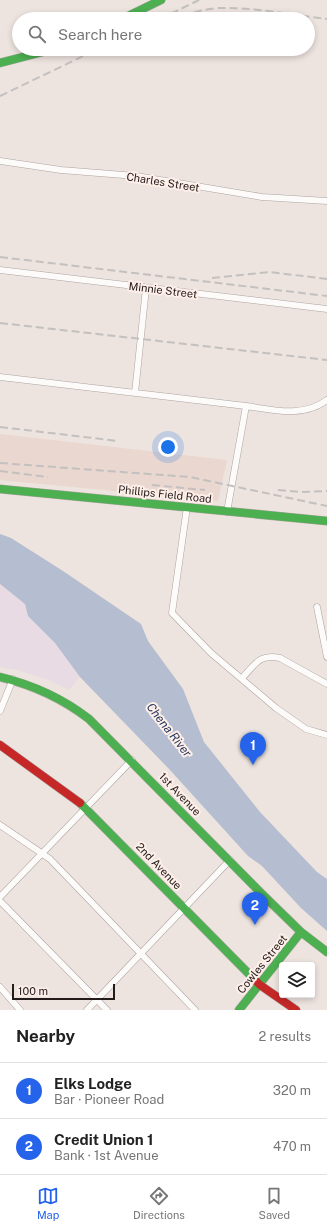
<!DOCTYPE html>
<meta charset="utf-8">
<style>
body{margin:0;font-family:"Public Sans",sans-serif;background:#f6f6f6;color:#222}
.controls{position:absolute;right:12px;bottom:12px;display:grid;overflow:hidden;border-radius:4px;box-shadow:0 2px 6px #0003}
.controls button{width:36px;height:36px;display:grid;place-items:center;padding:0;border:0;border-bottom:1px solid #e0e0e0;background:#fff;color:#222;font:20px sans-serif}
.scale{position:absolute;left:12px;bottom:10px;width:103px;box-sizing:border-box;padding-left:4px;border:2px solid #231c1a;border-top:0;font-size:11px;line-height:14px;white-space:nowrap;color:#231c1a;-webkit-text-stroke:3px #feefe9;paint-order:stroke}
.you{position:absolute;left:168px;top:447px;width:14px;height:14px;margin:-10px;border:3px solid #fff;border-radius:50%;background:#1a73e8;box-shadow:0 0 0 6px #1a73e833}
.badge{display:grid;place-items:center;width:26px;height:26px;border-radius:50%;background:#2563eb;color:#fff;font-size:13px;font-weight:700}
.pin{position:absolute;translate:-50% -33px;filter:drop-shadow(0 1px 2px #0008)}
.pin::after{content:'';position:absolute;top:21px;width:14px;height:12px;background:inherit;clip-path:polygon(0 0,100% 0,50% 100%)}
.list{margin:0;padding:0;list-style:none}
h2{display:flex;justify-content:space-between;align-items:center;height:52px;margin:0;padding:0 16px;font-size:17px}
h2 small{font-size:13px;font-weight:400;color:#767676}
.list li{display:grid;grid-template-columns:26px 1fr auto;gap:12px;align-items:center;box-sizing:border-box;height:56px;padding:0 16px;border-top:1px solid #e0e0e0}
.list b{display:block;font-size:15px;white-space:nowrap}
.list p{margin:0;font-size:13px;white-space:nowrap;color:#767676}
.list em{font-size:13px;font-style:normal;color:#767676}
.icon{flex:none;width:22px;height:22px;fill:none;stroke:currentColor;stroke-width:2;stroke-linecap:round;stroke-linejoin:round}
.map{position:relative;flex:none;width:327px;height:1010px;overflow:hidden}
.search{position:absolute;background:#fff;box-shadow:0 2px 6px #0003;left:12px;right:12px;top:12px;height:44px;display:flex;align-items:center;gap:10px;box-sizing:border-box;padding:0 14px;border-radius:22px;color:#767676;font-size:15px}
.sheet{height:164px;background:#fff}
nav{display:flex;justify-content:space-around;align-items:center;box-sizing:border-box;height:56px;border-top:1px solid #e0e0e0;background:#fff;font-size:11px;color:#767676}
nav a{display:grid;justify-items:center;gap:2px}
nav .on{color:#2563eb}
.map>svg:first-child{display:block}
</style>
<div class="map">
<svg width="327" height="1010" viewBox="0 0 327 1010">
<rect width="100%" height="100%" fill="#ede3df"/>
<path fill="#e9dbe3" d="M0,584L25,604L28,616L55,643L80,677L69,690L49,680L17,670L0,667Z"/>
<path fill="#ead7cf" d="M0,434L227,460L218,501L0,480Z"/>
<path fill="#b5bdd0" d="M0,534L11,538L63,571L141,624L148,641L183,689L204,742L260,812L317,872L327,879V931L301,908L262,866L248,856L170,770L80,677L55,643L28,616L25,604L0,584Z"/>
<g fill="none" stroke-linecap="round" stroke-linejoin="round">
<defs>
<path id="street" d="M0,161L61,170L136,176L262,197L327,201
M0,270L327,309
M0,377L246,406
M135,393L146,288
M187,507L172,613L211,653L276,708L306,729L327,735
M227,512L246,406C273,410 303,418 327,400
M317,607L327,657
M242,678C255,665 259,653 280,658L327,684
M0,711L13,679
M0,825L50,859L195,1010
M0,897L132,760
M0,901L107,1010
M0,987L20,1010
M87,1010L230,860"/>
<path id="fast" d="M122,19L161,0
M0,63L54,49
M0,489L327,521
M0,677C33,685 62,698 89,719L261,893L301,932L327,952
M80,803L252,977
M239,1010L301,932"/>
<path id="jam" d="M0,745L80,803
M252,977L260,985L296,1010"/>
</defs>
<use href="#street" stroke="#aca4a1" stroke-width="7"/>
<use href="#fast" stroke="#aca4a1" stroke-width="9"/>
<use href="#jam" stroke="#aca4a1" stroke-width="9"/>
<use href="#street" stroke="#fcfbfa" stroke-width="6"/>
<use href="#fast" stroke="#4caf50" stroke-width="8"/>
<use href="#jam" stroke="#c62828" stroke-width="8"/>
<path stroke="#c3c1c0" stroke-width="2" stroke-dasharray="8 4" stroke-linecap="butt" d="M160,19L199,0
M171,19C187,14 203,9 219,8C255,7 292,15 327,19
M0,96L98,49
M0,257L327,296
M212,278L270,272L327,279
M0,323L327,360
M0,427L118,441
M0,463L190,477L327,506
M0,471L48,477
M152,485L205,490
M278,490L302,492L327,491"/>
</g>
<g text-anchor="middle" dominant-baseline="central" stroke-width="4" stroke-linejoin="round" paint-order="stroke">
<g font-size="11" fill="#231c1a" stroke="#feefe9">
<text transform="translate(163 182) rotate(9)">Charles Street</text>
<text transform="translate(163 290) rotate(7)">Minnie Street</text>
<text transform="translate(165 494) rotate(6)">Phillips Field Road</text>
<text transform="translate(180 794) rotate(46)">1st Avenue</text>
<text transform="translate(159 866) rotate(46)">2nd Avenue</text>
<text transform="translate(262 964) rotate(-51)">Cowles Street</text>
</g>
<g font-size="12" font-style="italic" fill="#1d3158" stroke="#feefe9">
<text transform="translate(169 730) rotate(52)">Chena River</text>
</g>
</g>
</svg>
<div class="controls">
<button><svg class="icon" aria-label="layers" viewBox="0 0 24 24"><path d="M12 4l9 5-9 5-9-5zM3 14l9 5 9-5"/></svg></button>
</div>
<div class="scale">100 m</div>
<div class="you"></div>
<div class="pin badge" style="left:253px;top:765px">1</div>
<div class="pin badge" style="left:255px;top:925px">2</div>
<div class="search"><svg class="icon" aria-label="search" viewBox="0 0 24 24"><circle cx="10" cy="10" r="6"/><path d="M15 15l6 6"/></svg>Search here</div>
</div>
<section class="sheet">
<h2>Nearby<small>2 results</small></h2>
<ul class="list">
<li><span class="badge">1</span><div><b>Elks Lodge</b><p>Bar · Pioneer Road</p></div><em>320 m</em></li>
<li><span class="badge">2</span><div><b>Credit Union 1</b><p>Bank · 1st Avenue</p></div><em>470 m</em></li>
</ul>
</section>
<nav>
<a class="on"><svg class="icon" aria-label="map" viewBox="0 0 24 24"><path d="M3 6l6-2 6 2 6-2v14l-6 2-6-2-6 2zM9 4v14M15 6v14"/></svg>Map</a>
<a><svg class="icon" aria-label="directions" viewBox="0 0 24 24"><path d="M12 3l9 9-9 9-9-9zM9 14v-3h6M13 9l2 2-2 2"/></svg>Directions</a>
<a><svg class="icon" aria-label="saved" viewBox="0 0 24 24"><path d="M7 4h10v16l-5-4-5 4z"/></svg>Saved</a>
</nav>
